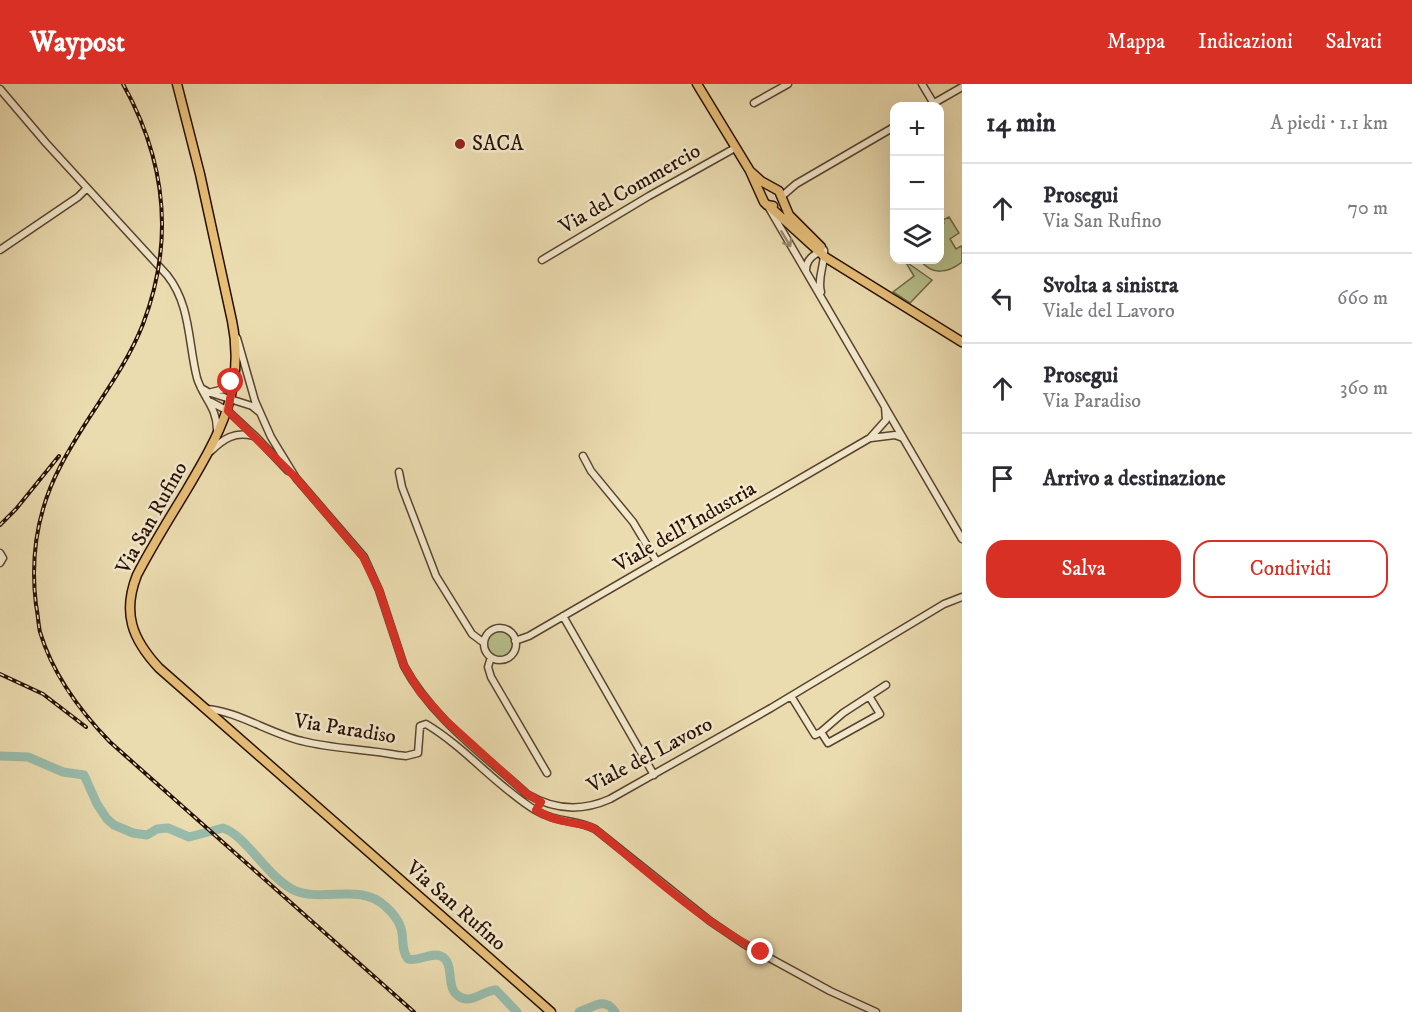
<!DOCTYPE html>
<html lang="it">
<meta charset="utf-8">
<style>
body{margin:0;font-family:"IM FELL DW Pica",serif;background:#f7f7f7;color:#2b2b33}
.controls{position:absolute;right:18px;top:18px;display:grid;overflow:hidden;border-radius:12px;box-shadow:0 6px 24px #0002}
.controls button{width:54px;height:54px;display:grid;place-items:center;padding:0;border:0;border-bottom:2px solid #e1e1e2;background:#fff;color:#2b2b33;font:30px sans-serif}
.stop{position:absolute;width:18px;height:18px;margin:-14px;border:4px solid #d93025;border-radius:50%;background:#fff}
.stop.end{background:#d93025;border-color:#fff;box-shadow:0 2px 6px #0008}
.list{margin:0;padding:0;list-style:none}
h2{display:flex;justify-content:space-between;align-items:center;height:78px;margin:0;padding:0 24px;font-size:26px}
h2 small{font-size:20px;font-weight:400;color:#7c7c81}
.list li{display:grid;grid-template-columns:39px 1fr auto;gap:18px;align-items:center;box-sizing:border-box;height:90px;padding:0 24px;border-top:2px solid #e1e1e2}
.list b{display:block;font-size:22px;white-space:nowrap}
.list p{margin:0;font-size:20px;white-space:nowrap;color:#7c7c81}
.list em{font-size:20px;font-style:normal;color:#7c7c81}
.actions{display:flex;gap:12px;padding:18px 24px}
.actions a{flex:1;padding:14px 0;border:2px solid #d93025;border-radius:18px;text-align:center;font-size:21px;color:#d93025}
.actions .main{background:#d93025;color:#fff}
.icon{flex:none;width:33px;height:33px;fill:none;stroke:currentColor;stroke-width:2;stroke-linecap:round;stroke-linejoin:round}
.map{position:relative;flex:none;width:962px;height:928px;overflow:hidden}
header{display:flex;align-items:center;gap:36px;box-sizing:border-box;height:84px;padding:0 30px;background:#d93025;color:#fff}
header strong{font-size:28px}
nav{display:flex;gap:33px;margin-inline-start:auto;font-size:21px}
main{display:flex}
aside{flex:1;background:#fff}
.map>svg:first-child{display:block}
</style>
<header>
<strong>Waypost</strong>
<nav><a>Mappa</a><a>Indicazioni</a><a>Salvati</a></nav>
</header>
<main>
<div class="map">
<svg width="962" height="928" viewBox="0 0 962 928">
<rect width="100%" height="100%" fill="#ebdcb0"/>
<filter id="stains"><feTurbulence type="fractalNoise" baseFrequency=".00333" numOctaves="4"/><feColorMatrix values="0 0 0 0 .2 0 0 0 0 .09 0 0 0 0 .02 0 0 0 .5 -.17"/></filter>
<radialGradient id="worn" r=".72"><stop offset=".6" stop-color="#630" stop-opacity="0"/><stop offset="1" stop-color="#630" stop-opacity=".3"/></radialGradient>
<path fill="#b8c08b" stroke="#706848" stroke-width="1.5" d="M949,133L959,149L950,155L956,165L961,162L962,164V178C948,189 932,192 920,176H940V142L944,139L943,136Z
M905,177L932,196L910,219L893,208L914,192Z
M487 560a13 13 0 1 1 26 0a13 13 0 1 1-26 0Z"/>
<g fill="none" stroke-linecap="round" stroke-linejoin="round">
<path stroke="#98bcac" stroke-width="9" d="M0,672L28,673L63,688L84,691L97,720L107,735L114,741L133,749L147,751L157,745L168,744L189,753L223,744C246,751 269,796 296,807C325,818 360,799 385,822C392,828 398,835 401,844C404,854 401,867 408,875C419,878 430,868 441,872C456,879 444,905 460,913C472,920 484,906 496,906L517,928
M579,928C593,923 605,912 615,928"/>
<defs>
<path id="minor" d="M922,0L934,20
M0,5L46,59L167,191C191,221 188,259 197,294C203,314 217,323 217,346
M754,19L788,0
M929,22L962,3
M781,113L796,100L894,43
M769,124L962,455
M0,166L78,113L87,104
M542,176L649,112L735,64
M806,187C806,175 814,170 824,166C825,181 817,194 821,208
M237,254L255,317L271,353L296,394L364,473L379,506L404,582C432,634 483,670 527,710C554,726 581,728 610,715L771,624L944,520L962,513
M201,304L208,308L252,322L258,327
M212,308L224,305L232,295
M211,318L228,327L257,354L288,387
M871,354L895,351L903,354
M211,367C223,355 235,347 253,352
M583,372L591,387L633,438L657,478
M399,388L402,403L436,492L472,550L484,559
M0,469L3,474L0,479
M563,532L654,691
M484 560a16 16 0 1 1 32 0a16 16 0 1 1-32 0Z
M515,557L529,552L870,354L886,336L885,323
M491,573L488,583L491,593L547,689
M791,612L815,651L821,648L828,659L880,630L869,612
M206,625C235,626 271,650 302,657C333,665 366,665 397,671L406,672L418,669L420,642L426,640C466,664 495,701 535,726C556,739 576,735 595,745L710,837L744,860L830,907L876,928
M821,648L843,629L886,601"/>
<path id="major" d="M177,0L200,90L232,237C246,305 219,351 186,407C169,435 152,462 137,491C122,529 132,555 159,584L551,928
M697,0L750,87L764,118L767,121L773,122
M750,87L761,97L779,107L789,131L821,163
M769,122L825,173L962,258"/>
</defs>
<use href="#minor" stroke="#59432f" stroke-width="9"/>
<use href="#major" stroke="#281004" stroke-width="11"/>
<use href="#minor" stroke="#f2e8cc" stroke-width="6"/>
<use href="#major" stroke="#e6be78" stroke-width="8"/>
<defs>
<path id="rail" d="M123,0C166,77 175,156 143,240C123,291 86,332 61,381C38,424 30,472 36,521C38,530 38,539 40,548C53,591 79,626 110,658L414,928
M0,441L16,425L59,372
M0,590L43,610L86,643"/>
</defs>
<use href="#rail" stroke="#281004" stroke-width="4"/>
<use href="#rail" stroke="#f2e8cc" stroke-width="1.5" stroke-dasharray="4.5" stroke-linecap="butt"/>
</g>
<defs><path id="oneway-shaft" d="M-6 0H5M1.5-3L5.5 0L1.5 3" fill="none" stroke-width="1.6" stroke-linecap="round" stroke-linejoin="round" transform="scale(1.5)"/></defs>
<use stroke="#978772" href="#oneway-shaft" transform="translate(786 155) rotate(59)"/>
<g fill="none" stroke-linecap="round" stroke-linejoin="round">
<path stroke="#d93025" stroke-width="8" d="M231,298L235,288L228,327L296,394L363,473L379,506L404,582L420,608L445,636L527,710L541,718L536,726C544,731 553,735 563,737C574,740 584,739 595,745C646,786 703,839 761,868"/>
</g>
<circle fill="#8f2418" stroke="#f2e8cc" stroke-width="2" cx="460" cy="60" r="6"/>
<g text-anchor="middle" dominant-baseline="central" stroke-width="5" stroke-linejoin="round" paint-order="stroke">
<g font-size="21" fill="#281004" stroke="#f2e8cc" text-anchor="start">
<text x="472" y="60">SACA</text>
</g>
<g font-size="21" fill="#281004" stroke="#f2e8cc">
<text transform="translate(630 105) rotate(-30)">Via del Commercio</text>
<text transform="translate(152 434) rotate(-61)">Via San Rufino</text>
<text transform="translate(685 443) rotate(-30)">Viale dell'Industria</text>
<text transform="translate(345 645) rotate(9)">Via Paradiso</text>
<text transform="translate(650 671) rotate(-28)">Viale del Lavoro</text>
<text transform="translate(456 822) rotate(41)">Via San Rufino</text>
</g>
</g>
<rect width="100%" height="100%" filter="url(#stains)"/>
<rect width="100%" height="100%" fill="url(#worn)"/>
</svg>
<div class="controls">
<button>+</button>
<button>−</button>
<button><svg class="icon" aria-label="layers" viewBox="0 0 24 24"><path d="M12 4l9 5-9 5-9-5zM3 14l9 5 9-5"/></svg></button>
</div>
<div class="stop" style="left:231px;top:298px"></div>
<div class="stop end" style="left:761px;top:868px"></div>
</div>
<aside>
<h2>14 min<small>A piedi · 1.1 km</small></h2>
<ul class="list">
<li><svg class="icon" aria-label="ahead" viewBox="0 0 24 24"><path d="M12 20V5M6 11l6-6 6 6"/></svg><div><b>Prosegui</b><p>Via San Rufino</p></div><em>70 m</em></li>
<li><svg class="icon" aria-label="left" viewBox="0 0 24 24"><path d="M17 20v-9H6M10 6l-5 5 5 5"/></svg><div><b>Svolta a sinistra</b><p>Viale del Lavoro</p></div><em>660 m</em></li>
<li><svg class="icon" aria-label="ahead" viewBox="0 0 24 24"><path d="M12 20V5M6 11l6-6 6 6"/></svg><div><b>Prosegui</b><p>Via Paradiso</p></div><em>360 m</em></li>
<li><svg class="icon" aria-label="arrive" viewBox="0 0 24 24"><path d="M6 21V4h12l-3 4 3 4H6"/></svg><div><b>Arrivo a destinazione</b></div></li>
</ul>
<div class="actions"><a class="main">Salva</a><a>Condividi</a></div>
</aside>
</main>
